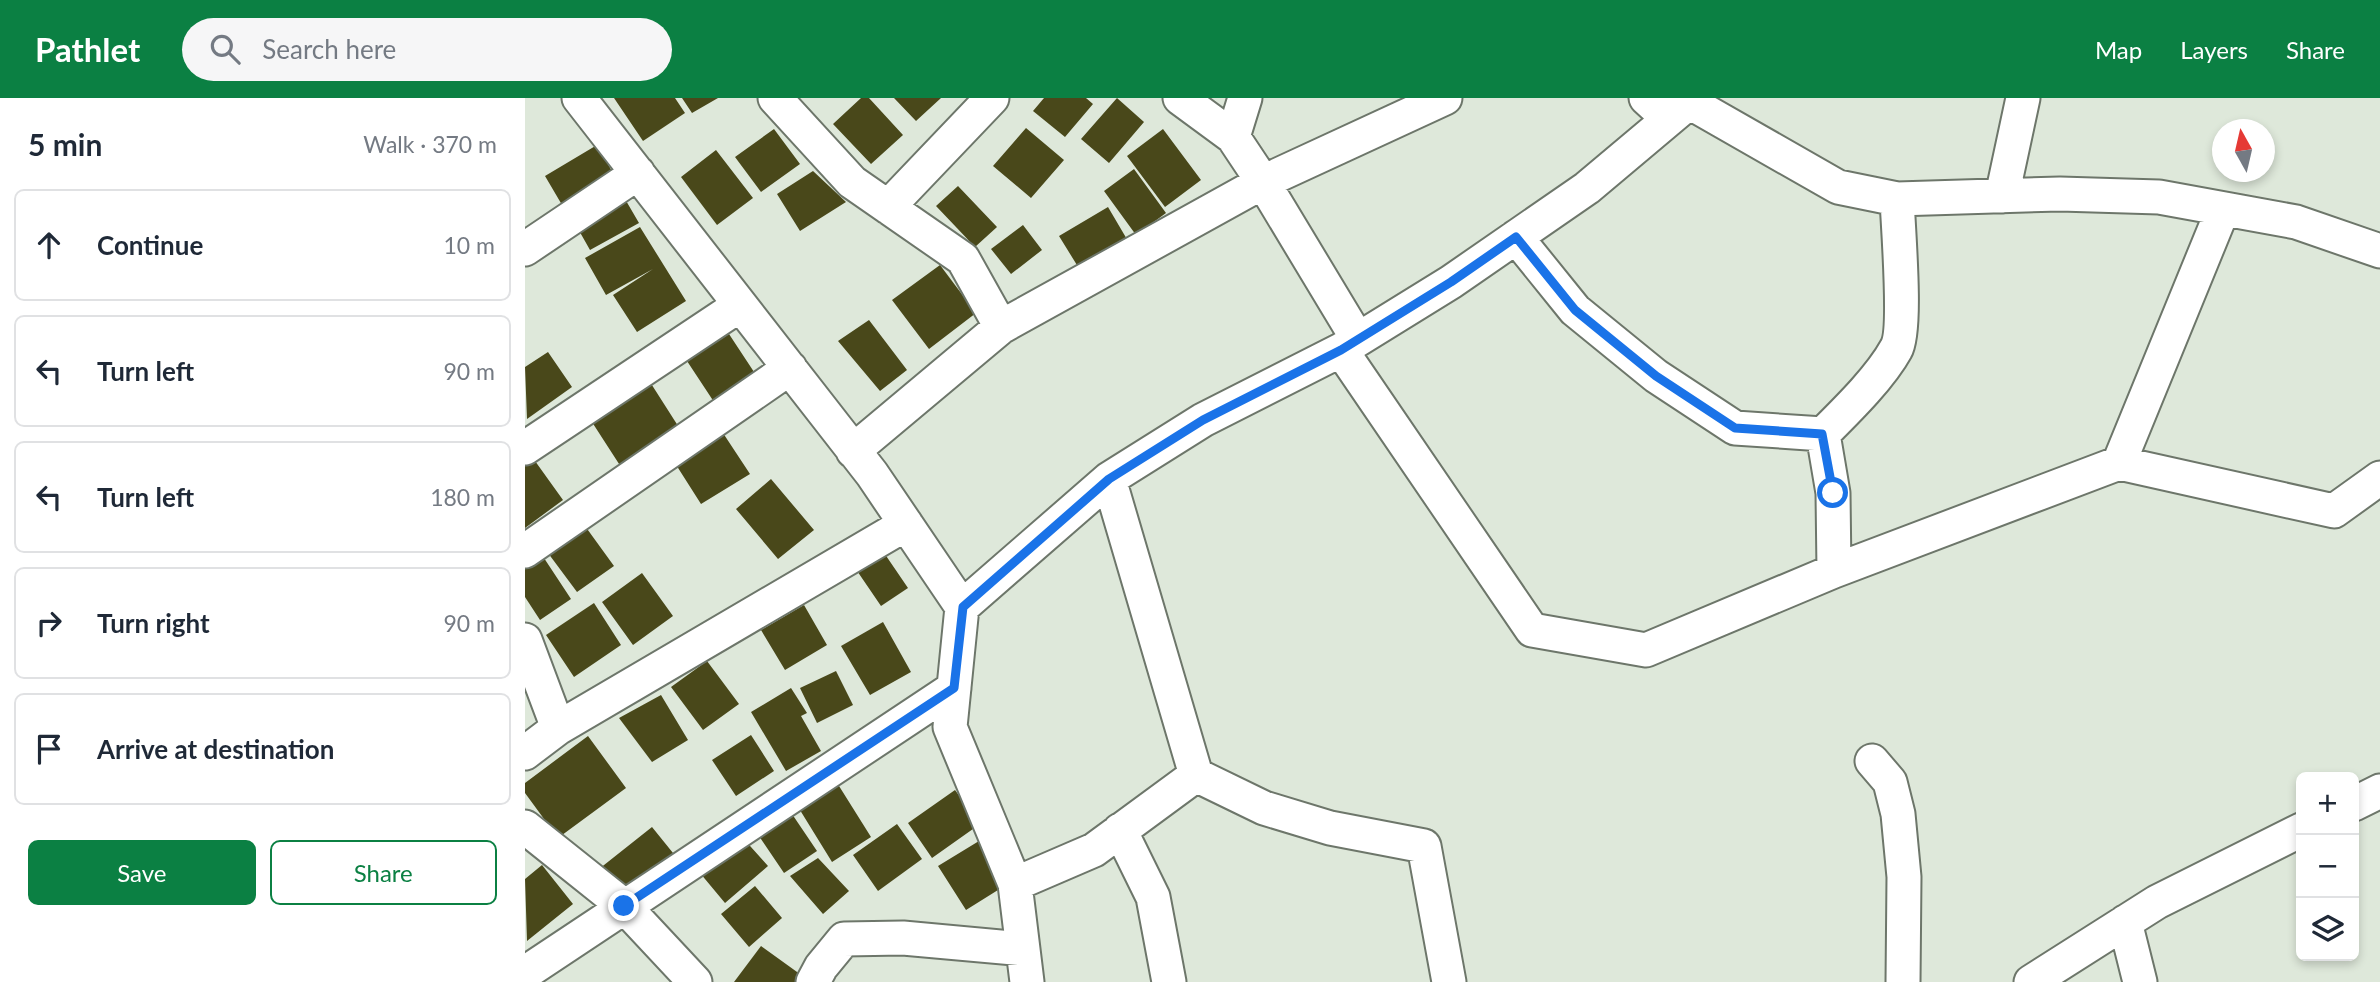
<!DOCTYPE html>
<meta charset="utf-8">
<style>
body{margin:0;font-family:Lato,sans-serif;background:#f6f6f7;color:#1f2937}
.controls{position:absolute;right:21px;bottom:21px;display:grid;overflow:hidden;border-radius:10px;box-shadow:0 4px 10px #0003}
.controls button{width:63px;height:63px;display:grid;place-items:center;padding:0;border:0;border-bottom:2px solid #e0e1e3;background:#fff;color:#1f2937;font:35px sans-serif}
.compass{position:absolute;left:1687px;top:21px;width:63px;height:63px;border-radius:50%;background:#fff;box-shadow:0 4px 10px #0003;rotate:352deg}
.stop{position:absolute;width:21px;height:21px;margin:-16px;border:5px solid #1a73e8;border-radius:50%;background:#fff}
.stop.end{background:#1a73e8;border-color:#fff;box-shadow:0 2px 7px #0008}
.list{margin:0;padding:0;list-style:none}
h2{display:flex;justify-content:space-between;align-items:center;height:91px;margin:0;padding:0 28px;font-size:30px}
h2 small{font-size:23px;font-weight:400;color:#747a83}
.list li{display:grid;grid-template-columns:46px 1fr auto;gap:21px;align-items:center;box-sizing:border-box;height:112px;margin:0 14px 14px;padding:0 14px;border:2px solid #e0e1e3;border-radius:10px}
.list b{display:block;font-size:26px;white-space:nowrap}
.list em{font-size:23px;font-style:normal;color:#747a83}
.actions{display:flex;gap:14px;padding:21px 28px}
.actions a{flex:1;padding:16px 0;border:2px solid #0b8043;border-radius:10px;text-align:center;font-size:24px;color:#0b8043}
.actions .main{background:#0b8043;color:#fff}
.icon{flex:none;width:38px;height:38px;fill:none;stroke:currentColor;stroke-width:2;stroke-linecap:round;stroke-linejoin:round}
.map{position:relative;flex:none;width:1855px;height:884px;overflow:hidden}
header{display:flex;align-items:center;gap:42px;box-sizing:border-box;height:98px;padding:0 35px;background:#0b8043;color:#fff}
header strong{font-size:33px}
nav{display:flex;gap:38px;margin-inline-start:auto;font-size:24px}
.search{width:490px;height:63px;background:#f6f6f7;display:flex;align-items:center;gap:18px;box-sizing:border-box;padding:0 24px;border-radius:38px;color:#747a83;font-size:26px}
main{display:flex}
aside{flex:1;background:#fff}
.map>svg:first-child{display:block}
</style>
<header>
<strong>Pathlet</strong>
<div class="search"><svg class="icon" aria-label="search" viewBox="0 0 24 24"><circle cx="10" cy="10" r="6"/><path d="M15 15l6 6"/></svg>Search here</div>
<nav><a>Map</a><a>Layers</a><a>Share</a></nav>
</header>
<main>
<aside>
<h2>5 min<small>Walk · 370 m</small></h2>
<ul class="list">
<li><svg class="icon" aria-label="ahead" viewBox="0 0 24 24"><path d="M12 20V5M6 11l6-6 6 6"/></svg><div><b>Continue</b></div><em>10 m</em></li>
<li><svg class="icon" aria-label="left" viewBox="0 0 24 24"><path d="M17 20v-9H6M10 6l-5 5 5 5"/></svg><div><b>Turn left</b></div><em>90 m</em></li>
<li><svg class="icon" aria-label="left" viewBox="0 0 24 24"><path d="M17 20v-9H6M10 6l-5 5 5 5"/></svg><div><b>Turn left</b></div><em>180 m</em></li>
<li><svg class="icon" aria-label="right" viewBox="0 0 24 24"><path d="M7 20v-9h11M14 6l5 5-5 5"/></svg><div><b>Turn right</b></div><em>90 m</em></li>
<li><svg class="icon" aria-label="arrive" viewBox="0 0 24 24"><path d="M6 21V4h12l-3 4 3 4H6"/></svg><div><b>Arrive at destination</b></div></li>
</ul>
<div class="actions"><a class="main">Save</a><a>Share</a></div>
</aside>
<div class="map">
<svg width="1855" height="884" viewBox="0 0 1855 884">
<rect width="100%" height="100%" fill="#dee8da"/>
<path fill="#49481a" d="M89,0H150L160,15L118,43Z
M157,0H193L167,15Z
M336,0H344L378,37L346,66L308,26Z
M369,0H416L391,23Z
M519,0H561L568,6L540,39L508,13Z
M592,0L619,24L584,65L556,41Z
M501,30L539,62L506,100L468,68Z
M249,31L275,66L236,94L210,59Z
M638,31L676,82L640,109L602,58Z
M72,47L92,82L40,112L20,78Z
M191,52L228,100L192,127L156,79Z
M609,71L641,115L611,137L579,93Z
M288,73L321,104L275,133L252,96Z
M433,88L472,129L450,149L411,108Z
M100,101L114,125L65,152L52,129Z
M583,109L603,143L555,172L534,138Z
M498,127L517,152L486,176L466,151Z
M115,129L161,203L112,234L88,197L128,171L81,197L60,160Z
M415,167L451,215L404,251L367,202Z
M344,222L382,272L355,293L313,243Z
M204,236L231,277L189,304L162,263Z
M23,254L47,289L2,321L0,269Z
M125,284L155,331L96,369L65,321Z
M196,332L225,376L176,406L148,362Z
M5,356L38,402L0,430V360Z
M246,381L289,432L253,461L211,411Z
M60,428L89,468L52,494L23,455Z
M353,446L383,490L356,508L326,464Z
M17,457L46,501L15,522L0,499V469Z
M117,475L148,518L108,547L77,504Z
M69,505L96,547L49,579L21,537Z
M279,507L302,547L260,572L236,532Z
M358,524L386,574L345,597L316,548Z
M182,563L214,606L178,632L146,589Z
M311,573L328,607L292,625L275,590Z
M266,590L282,615L276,618L296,653L261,673L226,614Z
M136,597L163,642L127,664L94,620Z
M226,637L249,673L211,698L187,662Z
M63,638L101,690L33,740L0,695V685Z
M309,680L346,739L307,764L270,704Z
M430,692L455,726L407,760L383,725Z
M267,716L292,753L259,775L234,738Z
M372,726L397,761L353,793L328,757Z
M127,729L148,755L95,797L74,771Z
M217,739L243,768L200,805L175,775Z
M454,743L481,787L441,812L413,768Z
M293,760L324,793L298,816L265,778Z
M17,767L48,806L2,843L0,781Z
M230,788L257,820L224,849L196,816Z
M236,848L279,879L276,884H209Z"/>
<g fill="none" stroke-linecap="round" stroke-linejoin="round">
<defs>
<path id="minor" d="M54,0L347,376L437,509L425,629L490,786L502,884
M250,0L327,84L438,161L476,229
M655,0L708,39L738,84L832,240
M1121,0L1144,21
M1164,4L1313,89L1372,101L1535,96L1634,99L1771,124L1855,153
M708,39L720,0
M1477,98L1498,0
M363,109L467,0
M991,139L1050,212L1131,278L1210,330L1298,336L1308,395L1309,473
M0,151L113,75
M816,252L1007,532L1121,552L1309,473L1594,365L1809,413L1855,380
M1298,336C1321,313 1355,280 1371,251C1382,233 1373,128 1372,101
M0,350L215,207
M328,353L476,229L738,84L920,0
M1594,365L1698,111
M0,453L265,270
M437,509L584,381L678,322L816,252L926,184L1062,90L1169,0
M0,542L33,630
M0,655L33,630L381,426
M1347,663L1365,684L1373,716L1379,779L1378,884
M671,677L739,710L805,730L899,748L924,884
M1829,706L1855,693
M0,729L99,808L170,884
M595,732L628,799L644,884
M490,786L569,752L671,677L584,381
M1600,824L1615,884
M0,875L429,590
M288,884L296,869L319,841L378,840L498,851
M1506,884L1632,804L1776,732"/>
</defs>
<use href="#minor" stroke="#6d766a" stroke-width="37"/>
<use href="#minor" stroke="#fff" stroke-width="33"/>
</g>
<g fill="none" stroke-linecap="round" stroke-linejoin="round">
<path stroke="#1a73e8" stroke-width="9" d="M99,808L429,590L438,509L584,381L678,322L816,252L926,184L991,139L1050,212L1131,278L1210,330L1297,336L1308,395"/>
</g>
</svg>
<div class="controls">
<button>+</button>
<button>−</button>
<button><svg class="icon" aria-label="layers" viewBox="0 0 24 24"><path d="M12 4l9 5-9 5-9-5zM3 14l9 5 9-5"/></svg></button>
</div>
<svg class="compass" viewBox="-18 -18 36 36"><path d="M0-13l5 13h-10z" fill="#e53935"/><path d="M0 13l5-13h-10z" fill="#747a83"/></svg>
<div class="stop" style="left:1308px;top:395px"></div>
<div class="stop end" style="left:99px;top:808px"></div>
</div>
</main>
